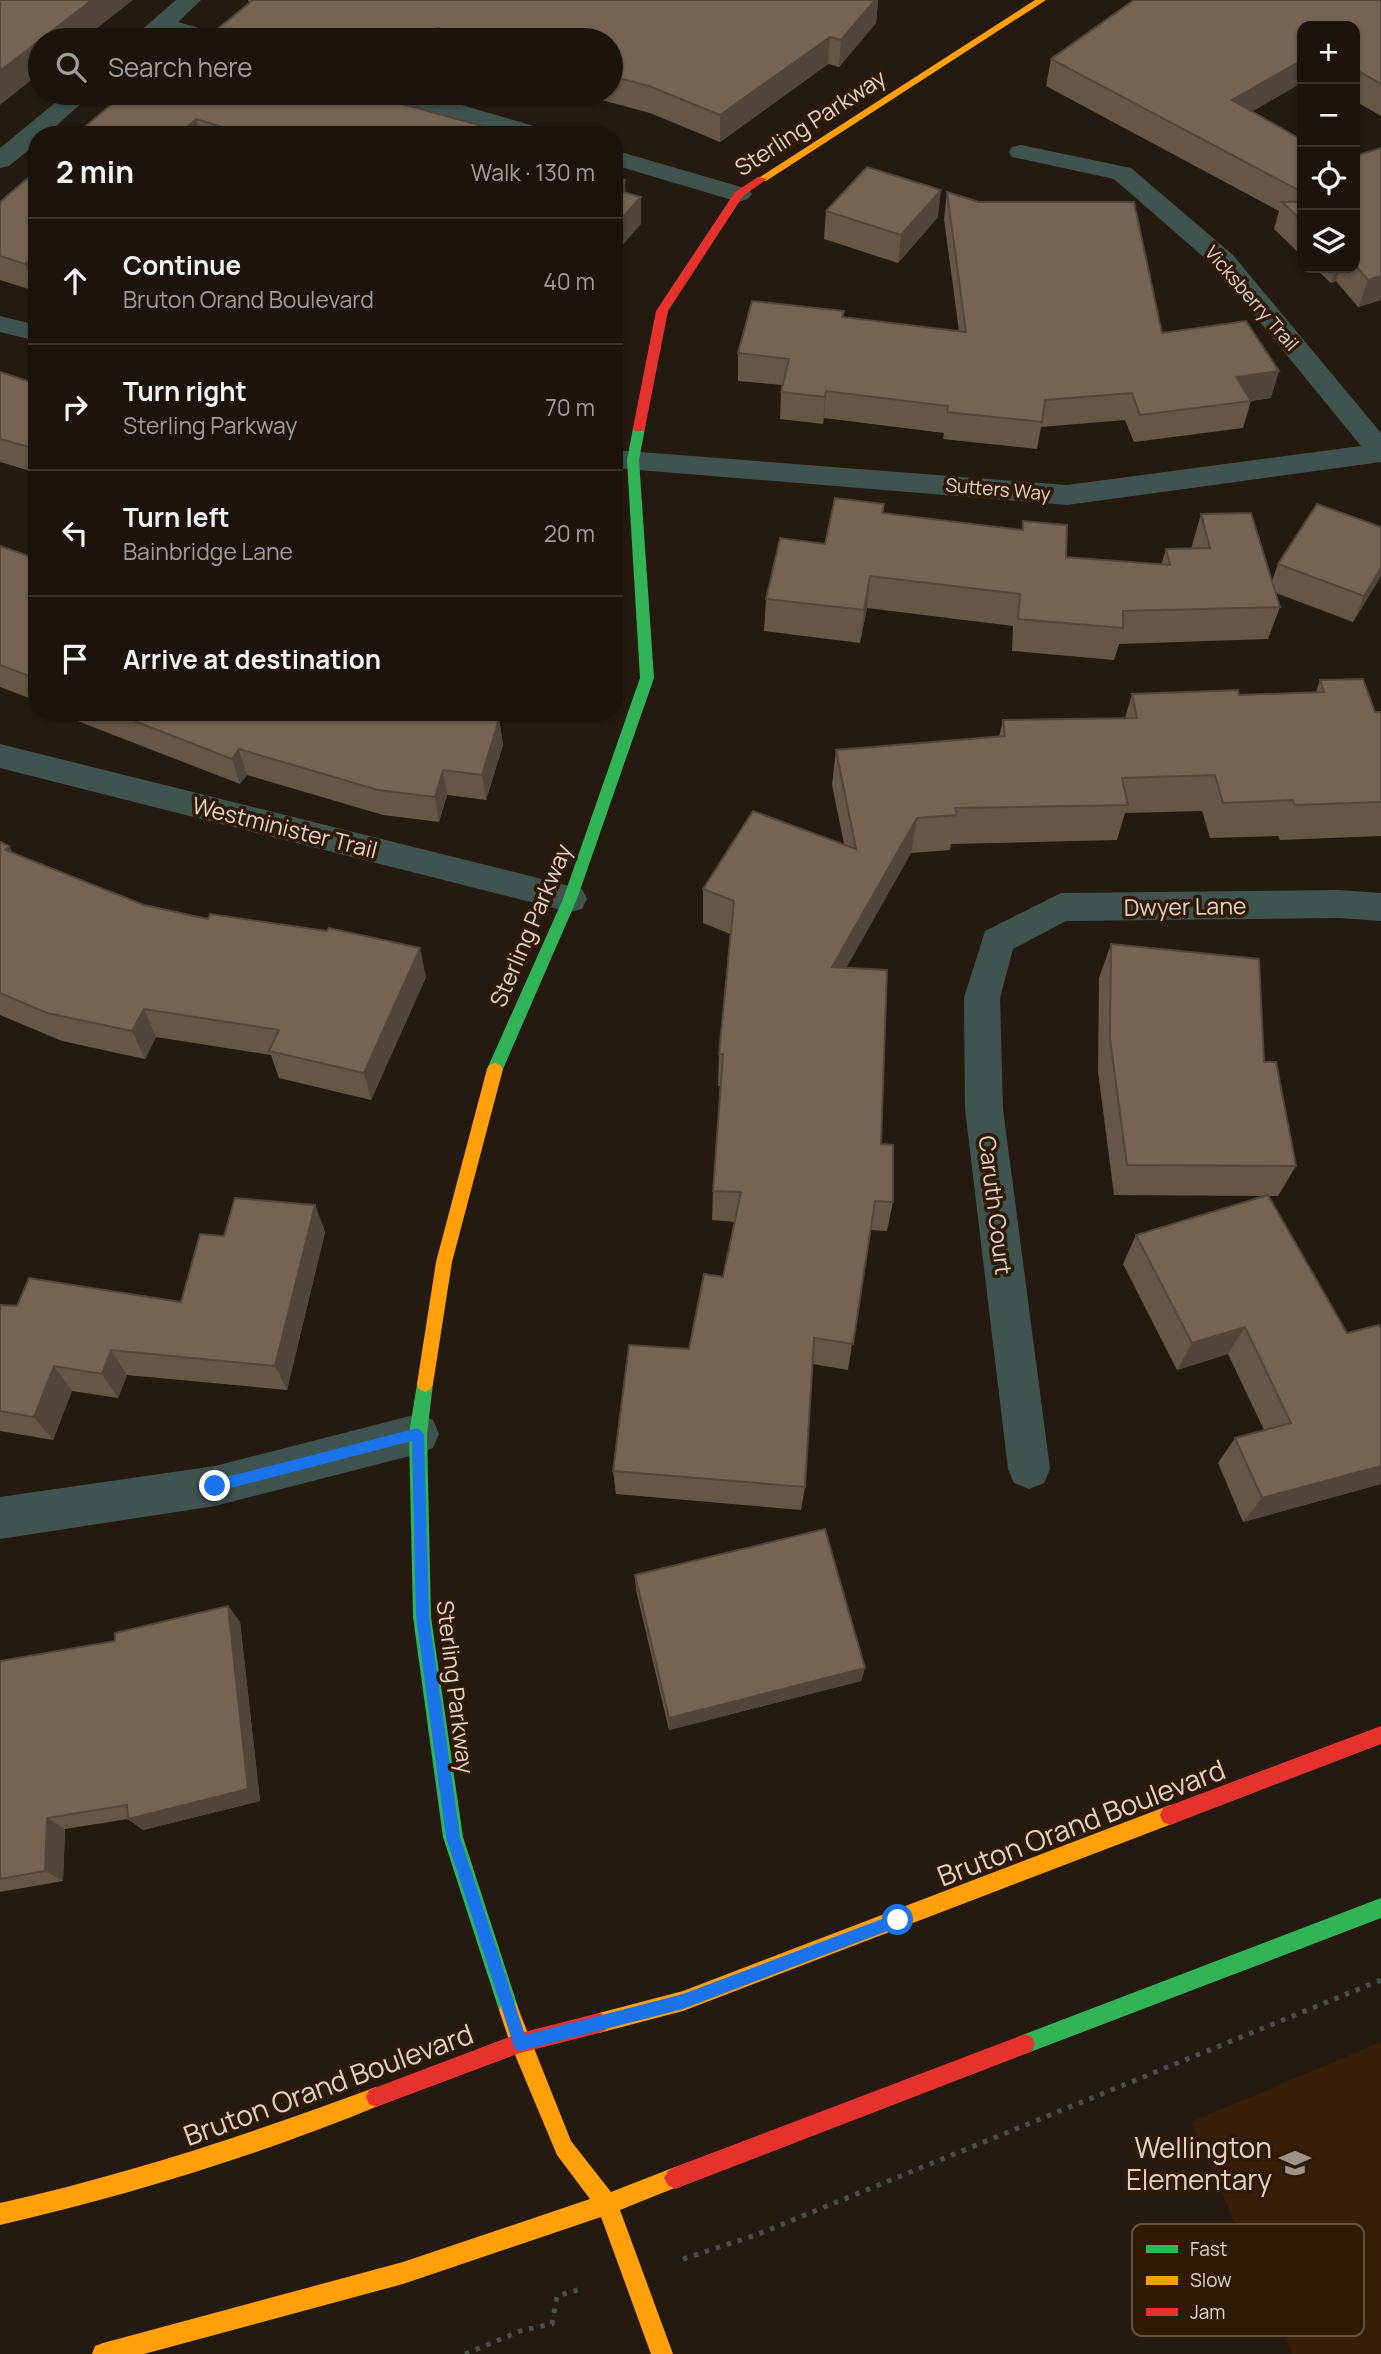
<!DOCTYPE html>
<meta charset="utf-8">
<style>
body{margin:0;font-family:Manrope,sans-serif;background:#292119;color:#f1f3f6}
.controls{position:absolute;right:21px;top:21px;display:grid;overflow:hidden;border-radius:14px;box-shadow:0 2px 5px #0004}
.controls button{width:63px;height:63px;display:grid;place-items:center;padding:0;border:0;border-bottom:2px solid #3a332c;background:#1c140b;color:#f1f3f6;font:35px sans-serif}
.stop{position:absolute;width:21px;height:21px;margin:-16px;border:5px solid #1a73e8;border-radius:50%;background:#fff}
.stop.end{background:#1a73e8;border-color:#fff;box-shadow:0 2px 7px #0008}
.list{margin:0;padding:0;list-style:none}
h2{display:flex;justify-content:space-between;align-items:center;height:91px;margin:0;padding:0 28px;font-size:30px}
h2 small{font-size:23px;font-weight:400;color:#a09e9d}
.list li{display:grid;grid-template-columns:46px 1fr auto;gap:21px;align-items:center;box-sizing:border-box;height:126px;padding:0 28px;border-top:2px solid #3a332c}
.list b{display:block;font-size:26px;white-space:nowrap}
.list p{margin:0;font-size:23px;white-space:nowrap;color:#a09e9d}
.list em{font-size:23px;font-style:normal;color:#a09e9d}
.icon{flex:none;width:38px;height:38px;fill:none;stroke:currentColor;stroke-width:2;stroke-linecap:round;stroke-linejoin:round}
.map{position:relative;flex:none;width:1381px;height:2354px;overflow:hidden}
.search{position:absolute;background:#1c140b;box-shadow:0 2px 5px #0004;left:28px;top:28px;width:595px;height:77px;display:flex;align-items:center;gap:18px;box-sizing:border-box;padding:0 24px;border-radius:38px;color:#a09e9d;font-size:26px}
.panel{position:absolute;background:#1c140b;box-shadow:0 2px 5px #0004;left:28px;top:126px;width:595px;height:595px;border-radius:28px}
.map>svg:first-child{display:block}
</style>
<div class="map">
<svg width="1381" height="2354" viewBox="0 0 1381 2354">
<rect width="100%" height="100%" fill="#251a0f"/>
<path fill="#361f06" d="M1381,2042V2354H1292L1191,2122Z"/>
<g fill="none" stroke-linecap="round" stroke-linejoin="round">
<path stroke="#45534f" stroke-width="5" stroke-dasharray="4.5 7" stroke-linecap="butt" d="M683,2259L756,2235L1381,1980
M465,2354L523,2330L552,2324L557,2296L584,2288"/>
<path fill="#3f544f" fill-rule="evenodd" d="M176,0H201L178,22L224,35L228,40H192L165,32L156,40H130Z
M67,93H93L46,135H37V143L9,166L0,168V148Z
M383,93H420L548,130L551,135H512L386,98Z
M1021,145L1131,168L1233,255L1381,433V462L1067,505L614,468V450L1067,485L1361,446L1215,267L1114,179L1012,157L1009,152L1012,147Z
M614,150L748,189L752,194L748,199L739,202L614,165Z
M0,316L37,325V341L0,332Z
M0,744L570,886L582,889L587,899L582,909L570,912L0,768Z
M1339,890L1381,893V921L1339,918L1066,921L1013,949L1000,998L1003,1109L1050,1469L1044,1483L1029,1489L1014,1483L1008,1469L965,1109L964,998L985,931L1061,893Z
M418,1414L433,1420L439,1434L433,1448L418,1454L215,1506L0,1539V1497L215,1466Z"/>
<path fill="#30b455" fill-rule="evenodd" d="M639,424L645,428L639,460L654,678L577,899L503,1069L500,1073H490L487,1069L563,899L640,678L627,460L633,428Z
M425,1376L431,1379L433,1384L427,1434L431,1617L463,1837L519,2010L516,2017L509,2020L502,2017L499,2010L443,1837L413,1617L409,1434L417,1384L419,1379Z
M1381,1898V1918L1025,2054L1018,2051L1015,2044L1018,2037L1025,2034Z"/>
<path fill="#ff9f0a" fill-rule="evenodd" d="M1035,0H1046L766,181L757,179Z
M495,1063L500,1065L503,1069L452,1262L433,1384L431,1389L425,1392L419,1389L417,1384L436,1262L487,1069L490,1065Z
M1170,1805L1177,1808L1180,1815L1177,1822L683,2011L599,2033L592,2030L589,2023L592,2016L599,2013L683,1991Z
M509,2000L516,2003L571,2141L611,2192L675,2167L682,2171L686,2178L682,2185L620,2210L673,2354H651L601,2217L403,2284L144,2354H92L95,2346L103,2343L403,2262L590,2199L557,2155L510,2043L499,2010L502,2003Z
M376,2087L383,2090L386,2097L383,2104C260,2155 130,2195 0,2225V2203C129,2174 253,2133 376,2087Z"/>
<path fill="#e5322d" fill-rule="evenodd" d="M758,177L767,179L743,196L668,311L645,428L643,431H635L633,428L656,311L735,192Z
M1381,1726V1744L1170,1825L1163,1822L1160,1815L1163,1808Z
M599,2013L606,2016L609,2023L606,2030L599,2033L520,2053L376,2107L369,2104L366,2097L369,2090L520,2033Z
M1025,2034L1032,2037L1035,2044L1032,2051L1025,2054L675,2189L668,2185L664,2178L668,2171L675,2167Z"/>
</g>
<path fill="#655647" d="M248,0H878L876,23L839,67L828,64L720,142L650,113L594,98L593,95L585,93H611V40H204L249,3Z
M1381,0V116L1355,101V26H1302L1252,111L1302,140V256L1274,229L1279,211L1046,86L1051,59Z
M125,93L390,101L515,135H75Z
M1355,156L1381,300L1358,307L1336,281L1331,283L1315,268H1355Z
M37,170V289L35,291L0,280V202Z
M947,192L1162,333L1271,398L1251,401L1243,428L1134,442L1125,420L1041,427L1037,449L943,439L944,433L824,418L823,424L780,419L781,392L783,385L738,381V353L844,311L843,317L959,331L944,219Z
M826,211L938,217L898,263L824,239Z
M0,372L37,384V473L0,462Z
M884,504L883,513L1022,530L1023,521L1066,557L1161,565L1166,549H1191L1201,514L1272,581L1278,564L1381,576L1353,622L1276,593L1280,607L1268,639L1119,644L1114,660L1012,651L1013,626L867,608L860,643L764,631L766,599L825,544Z
M0,546L37,559V701L0,687Z
M1320,680L1375,712H1381V836L1280,840L1278,836L1210,838L1202,811L1125,813L1117,840L951,844L950,850L911,853L846,968L893,1202L887,1231L870,1230L848,1370L813,1364L805,1487L801,1510L616,1494L613,1471L689,1349L723,1277L735,1222L712,1220L713,1191L720,1086H718L719,1054L730,934L703,923V889L844,844L832,785L836,750L999,737L1003,720L1125,718L1132,694L1239,695L1316,692Z
M65,712H444L499,719L503,745L486,800L447,795L439,822L383,815L247,775L240,784L67,717Z
M0,842L9,846L13,854L144,905L426,977L371,1100L279,1078L271,1055L156,1037L145,1059L62,1041L0,1015Z
M1111,944L1264,1062L1296,1166L1278,1196H1269L1381,1484L1243,1522L1218,1463L1235,1438L1264,1430L1228,1354L1177,1370L1123,1264L1136,1235L1263,1196L1114,1195L1098,1071L1099,978Z
M315,1205L325,1232L287,1390L127,1375L118,1398L72,1391L53,1440L0,1431V1305L181,1302L224,1236Z
M635,1575L865,1668L861,1681L669,1730L636,1590Z
M228,1606L240,1622L260,1801L143,1830L128,1819L65,1829L63,1881L0,1892V1661L115,1641Z"/>
<path fill="#52463a" d="M92,0H133L82,40H40V73L0,105V71Z
M875,0H878L876,23L839,67L841,40Z
M438,28L440,40H425Z
M830,37L828,64L720,142V115Z
M1302,60V83L1225,127L1232,100Z
M368,93H389L391,102L366,94Z
M196,119L199,135H178Z
M625,180L626,207L616,190Z
M941,190L938,217L898,263L901,235Z
M641,197V224L614,255V227Z
M37,254V289L35,291L25,264Z
M1336,268H1340L1336,281L1331,283Z
M1381,276V300L1358,307L1368,280Z
M1279,371L1271,398L1228,404L1236,377Z
M826,391L824,418L823,424L825,397Z
M1381,568V576L1353,622L1364,596Z
M37,572V593L30,578Z
M870,576L867,608L860,643L864,610Z
M499,719L503,745L486,800L482,775Z
M239,749L247,775L240,784L232,759Z
M443,770L447,795L439,822L435,797Z
M917,818L911,853L828,1000L832,967Z
M9,846L24,875L5,850Z
M420,948L426,977L371,1100L364,1073Z
M144,1009L156,1037L145,1059L132,1031Z
M315,1205L325,1232L287,1390L275,1366Z
M1245,1327L1228,1354L1177,1370L1192,1343Z
M111,1350L127,1375L118,1398L102,1374Z
M54,1366L72,1391L53,1440L34,1417Z
M1381,1466V1484L1243,1522L1262,1498Z
M228,1606L240,1622L260,1801L143,1830L128,1819Z
M865,1668L861,1681L669,1730V1718Z
M47,1818L65,1829L63,1881L45,1871Z"/>
<path fill="#756453" stroke="#52463a" stroke-width="2" d="M0,0H92L0,71Z
M253,0H875L841,40L830,37L720,115L649,86L611,76V40H486L438,28L425,40H204Z
M1134,0H1381V84L1355,69V26H1302V60L1232,100L1302,140V192L1051,59Z
M125,93H368L366,94L515,135H250L196,119L178,135H75Z
M1381,148V276L1368,280L1355,265V156Z
M867,167L941,190L901,235L826,211Z
M37,170V254L25,264L0,256V202Z
M614,177L625,180L616,190L641,197L614,227Z
M947,192L979,202H1134L1162,333L1246,321L1279,371L1236,377L1251,401L1140,415L1132,393L1045,400L1042,422L947,412L948,406L826,391L825,397L781,392L789,359L738,353L752,301L844,311L842,317L966,332Z
M1282,202H1302V221Z
M0,372L37,384V449L0,439Z
M835,498L884,504L882,513L1023,530V521L1067,525L1066,557L1170,565L1166,549L1210,548L1201,514L1251,513L1280,607L1123,611V628L1018,619L1020,594L870,576L864,610L766,599L780,538L825,544Z
M1317,504L1381,527V568L1364,596L1278,564Z
M0,546L37,559V572L30,578L37,580V679L0,665Z
M1363,679L1375,712H1381V802L1295,805L1293,800L1223,803L1215,775L1122,778L1128,805L955,808L957,815L917,818L832,967L887,970L881,1144L893,1145V1202L875,1201L853,1344L814,1338L805,1487L613,1471L629,1345L689,1349L704,1274L723,1277L741,1192L713,1191L723,1054H719L734,901L703,889L753,811L856,849L836,750L1005,736L1003,720L1137,718L1132,694L1238,690L1239,695L1324,692L1320,680Z
M111,712H444L499,719L482,775L443,770L435,797L378,790L239,749L232,759Z
M0,842L9,846L5,850L144,905L208,919L210,914L327,931L329,928L420,948L364,1073L269,1051L279,1030L144,1009L132,1031L47,1013L0,993Z
M1111,944L1259,959L1264,1062H1276L1296,1166L1127,1165L1110,1039Z
M1268,1195L1347,1333L1379,1325L1381,1329V1466L1262,1498L1235,1438L1291,1423L1245,1327L1192,1343L1136,1235Z
M235,1198L315,1205L275,1366L111,1350L102,1374L54,1366L34,1417L0,1411V1305L17,1306L29,1278L181,1302L200,1234L224,1236Z
M825,1529L865,1668L669,1718L635,1575Z
M228,1606L248,1789L128,1819L127,1805L47,1818L45,1871L0,1879V1661L115,1641V1633Z"/>
<path fill="#1a73e8" d="M418,1428L424,1434L429,1617L460,1837L525,2035L683,1994L898,1913L905,1920L903,1925L683,2009L520,2051L515,2049L446,1837L416,1617L412,1441L215,1492L209,1486L215,1480Z"/>
<defs>
<symbol id="school-bare" viewBox="-9 -9 18 18"><path d="M0-5L7-2L0 1L-7-2ZM-4 1L0 2.5L4 1V4Q0 6-4 4Z" fill="#9f9286" stroke="#2e1a06" stroke-width="2.5" paint-order="stroke"/></symbol>
</defs>
<g fill-rule="evenodd">
<use href="#school-bare" x="1273" y="2141" width="44" height="44"/>
</g>
<g text-anchor="middle" dominant-baseline="central" stroke-width="7" stroke-linejoin="round" paint-order="stroke">
<g font-size="19" fill="#e0d3c6" stroke="#2e1a06">
<text transform="translate(1252 298) rotate(49)">Vicksberry Trail</text>
<text transform="translate(998 489) rotate(5)">Sutters Way</text>
</g>
<g font-size="23" fill="#e0d3c6" stroke="#2e1a06">
<text transform="translate(810 122) rotate(-33)">Sterling Parkway</text>
<text transform="translate(285 827) rotate(14)">Westminister Trail</text>
<text transform="translate(1185 906) rotate(-1)">Dwyer Lane</text>
<text transform="translate(530 925) rotate(-67)">Sterling Parkway</text>
<text transform="translate(996 1205) rotate(83)">Caruth Court</text>
<text transform="translate(456 1687) rotate(83)">Sterling Parkway</text>
</g>
<g font-size="28" fill="#e0d3c6" stroke="#2e1a06">
<text transform="translate(1081 1822) rotate(-21)">Bruton Orand Boulevard</text>
<text transform="translate(328 2084) rotate(-20)">Bruton Orand Boulevard</text>
</g>
<g font-size="28" fill="#e0d3c6" stroke="#2e1a06" text-anchor="end">
<text x="1272" y="2147">Wellington<tspan x="1272" dy="32">Elementary</tspan></text>
</g>
</g>
<rect x="1132" y="2224" width="232" height="112" rx="10" fill="#2e1a06" stroke="#635240" stroke-width="2"/>
<rect x="1146" y="2245" width="32" height="8" fill="#30b455"/>
<rect x="1146" y="2276" width="32" height="9" fill="#ff9f0a"/>
<rect x="1146" y="2308" width="32" height="8" fill="#e5322d"/>
<g font-size="19" fill="#e0d3c6">
<text x="1190" y="2256">Fast</text>
<text x="1190" y="2287">Slow</text>
<text x="1190" y="2319">Jam</text>
</g>
</svg>
<div class="controls">
<button>+</button>
<button>−</button>
<button><svg class="icon" aria-label="locate" viewBox="0 0 24 24"><circle cx="12" cy="12" r="6"/><path d="M12 2v4M12 18v4M2 12h4M18 12h4"/></svg></button>
<button><svg class="icon" aria-label="layers" viewBox="0 0 24 24"><path d="M12 4l9 5-9 5-9-5zM3 14l9 5 9-5"/></svg></button>
</div>
<div class="stop" style="left:898px;top:1920px"></div>
<div class="stop end" style="left:215px;top:1486px"></div>
<div class="search"><svg class="icon" aria-label="search" viewBox="0 0 24 24"><circle cx="10" cy="10" r="6"/><path d="M15 15l6 6"/></svg>Search here</div>
<section class="panel">
<h2>2 min<small>Walk · 130 m</small></h2>
<ul class="list">
<li><svg class="icon" aria-label="ahead" viewBox="0 0 24 24"><path d="M12 20V5M6 11l6-6 6 6"/></svg><div><b>Continue</b><p>Bruton Orand Boulevard</p></div><em>40 m</em></li>
<li><svg class="icon" aria-label="right" viewBox="0 0 24 24"><path d="M7 20v-9h11M14 6l5 5-5 5"/></svg><div><b>Turn right</b><p>Sterling Parkway</p></div><em>70 m</em></li>
<li><svg class="icon" aria-label="left" viewBox="0 0 24 24"><path d="M17 20v-9H6M10 6l-5 5 5 5"/></svg><div><b>Turn left</b><p>Bainbridge Lane</p></div><em>20 m</em></li>
<li><svg class="icon" aria-label="arrive" viewBox="0 0 24 24"><path d="M6 21V4h12l-3 4 3 4H6"/></svg><div><b>Arrive at destination</b></div></li>
</ul>
</section>
</div>
